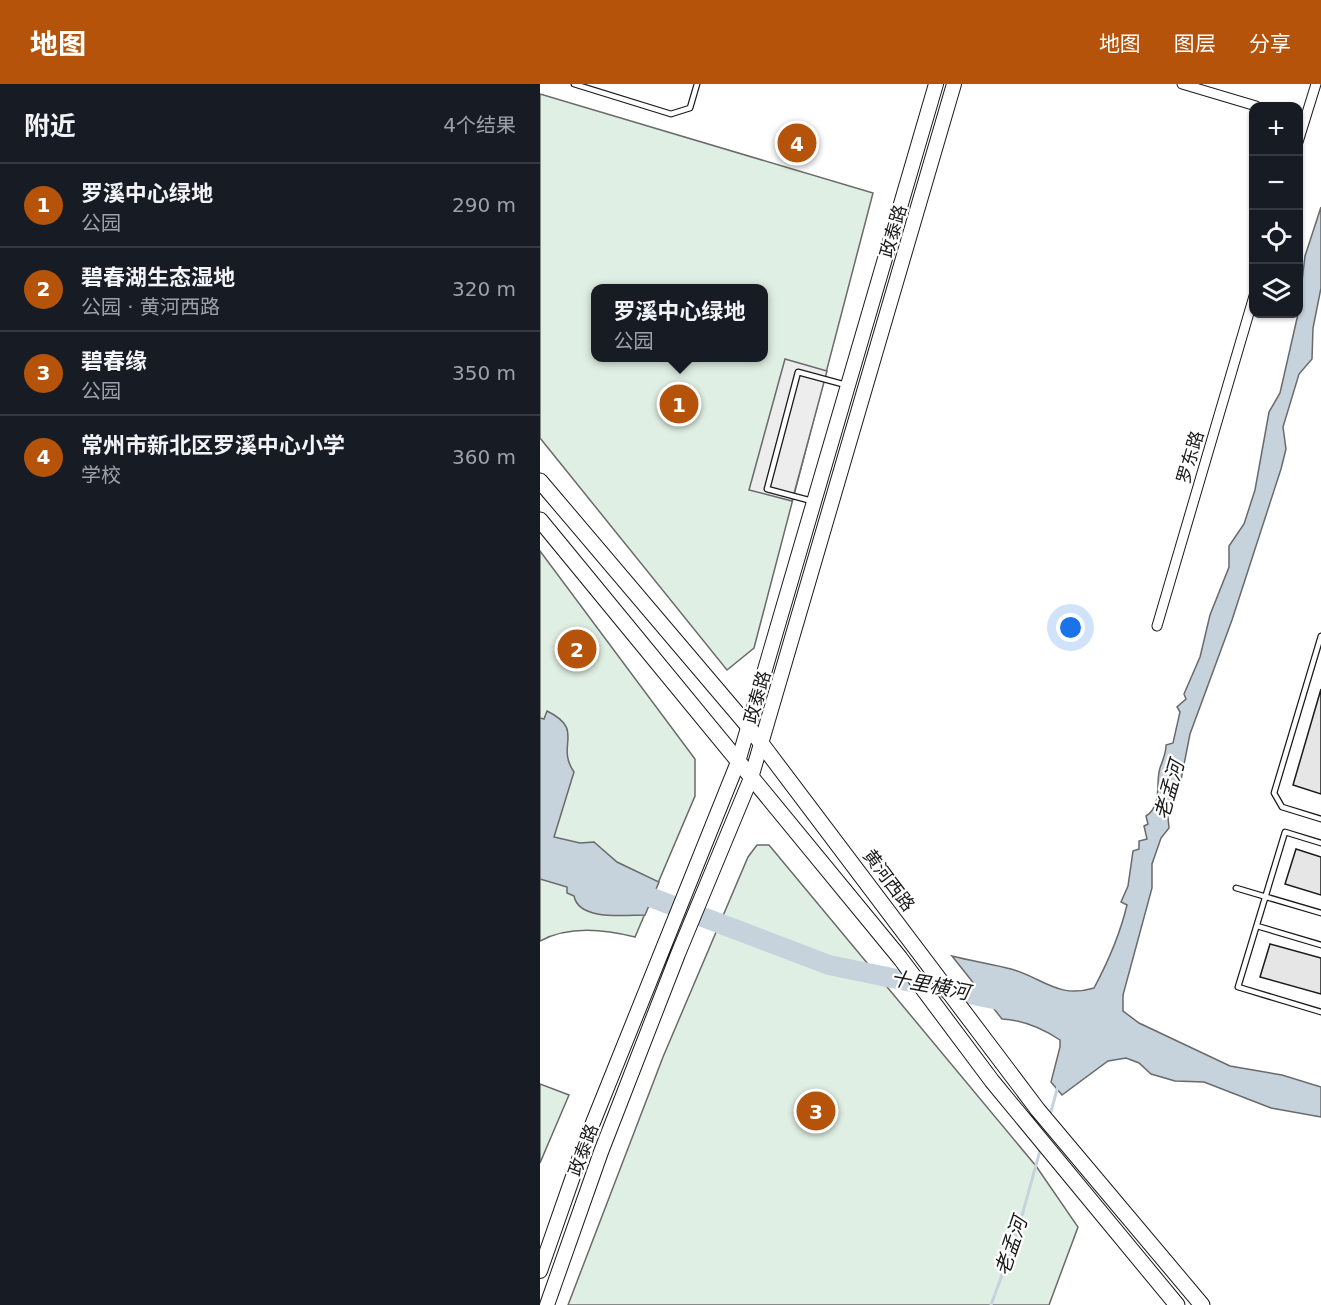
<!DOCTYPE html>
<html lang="zh">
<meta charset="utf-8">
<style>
body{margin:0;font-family:"DejaVu Sans","Noto Sans SC",sans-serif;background:#20242c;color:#f1f3f6}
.controls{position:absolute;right:18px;top:18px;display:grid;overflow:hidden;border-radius:12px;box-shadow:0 2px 4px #0004}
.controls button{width:54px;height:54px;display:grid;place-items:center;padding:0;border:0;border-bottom:2px solid #363941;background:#171b24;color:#f1f3f6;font:30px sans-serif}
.you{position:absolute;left:531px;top:544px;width:21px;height:21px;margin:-15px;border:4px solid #fff;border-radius:50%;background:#1a73e8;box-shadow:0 0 0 9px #1a73e833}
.badge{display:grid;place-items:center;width:39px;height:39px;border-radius:50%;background:#b45309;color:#fff;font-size:20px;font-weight:700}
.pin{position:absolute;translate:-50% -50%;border:3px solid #fff;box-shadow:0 2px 6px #0006}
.popup{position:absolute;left:51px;top:200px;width:177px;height:78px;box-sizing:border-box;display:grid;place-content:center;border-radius:12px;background:#171b24;filter:drop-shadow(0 2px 4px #0005);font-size:20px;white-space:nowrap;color:#9ea1a6}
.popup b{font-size:22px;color:#f1f3f6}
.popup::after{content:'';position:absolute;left:50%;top:100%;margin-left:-12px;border:12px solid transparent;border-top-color:#171b24}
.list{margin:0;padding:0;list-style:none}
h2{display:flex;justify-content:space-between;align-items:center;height:78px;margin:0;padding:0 24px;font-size:26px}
h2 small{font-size:20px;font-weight:400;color:#9ea1a6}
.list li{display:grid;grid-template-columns:39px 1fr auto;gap:18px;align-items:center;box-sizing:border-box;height:84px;padding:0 24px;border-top:2px solid #363941}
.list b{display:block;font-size:22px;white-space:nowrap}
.list p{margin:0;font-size:20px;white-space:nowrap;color:#9ea1a6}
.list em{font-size:20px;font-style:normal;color:#9ea1a6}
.icon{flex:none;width:33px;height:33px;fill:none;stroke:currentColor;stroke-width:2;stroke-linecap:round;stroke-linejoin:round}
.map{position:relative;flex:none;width:781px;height:1221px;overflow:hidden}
header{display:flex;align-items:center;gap:36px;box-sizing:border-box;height:84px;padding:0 30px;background:#b45309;color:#fff}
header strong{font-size:28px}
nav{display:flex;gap:33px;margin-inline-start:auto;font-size:21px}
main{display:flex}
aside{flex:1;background:#171b24}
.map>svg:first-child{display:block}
</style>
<header>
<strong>地图</strong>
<nav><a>地图</a><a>图层</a><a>分享</a></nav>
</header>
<main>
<aside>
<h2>附近<small>4个结果</small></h2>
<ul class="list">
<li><span class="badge">1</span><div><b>罗溪中心绿地</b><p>公园</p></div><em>290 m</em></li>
<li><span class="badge">2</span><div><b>碧春湖生态湿地</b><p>公园 · 黄河西路</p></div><em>320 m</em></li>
<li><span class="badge">3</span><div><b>碧春缘</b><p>公园</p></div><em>350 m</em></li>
<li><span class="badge">4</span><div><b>常州市新北区罗溪中心小学</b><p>学校</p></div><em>360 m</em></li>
</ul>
</aside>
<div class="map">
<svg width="781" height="1221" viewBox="0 0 781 1221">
<rect width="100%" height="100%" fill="#fff"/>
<path fill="#e0efe3" stroke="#6a6a6a" stroke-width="1.5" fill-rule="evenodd" d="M0,10L333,109L214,564L187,586L0,354ZM55,204H223V274H55Z
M0,467L155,675V712L95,853C64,845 29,841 0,857Z
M217,761H229L496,1082L538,1143L509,1221H28L123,973L208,773Z
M0,1000L29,1011L0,1079Z"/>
<path fill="#ededed" stroke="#6a6a6a" stroke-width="1.5" d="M245,275L287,287L252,417L209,406Z"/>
<path fill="#c6d2dc" stroke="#6a6a6a" stroke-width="1.5" d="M781,123V204L773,244L772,275L759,290L743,343L746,365L741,385L692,536L650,650L640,701L628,733L629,744L621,754L612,780V804L583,911V927L599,939L690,982L742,991L781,1003V1033L731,1024L664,998L635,997L611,990L599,979L586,974L568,977L522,1011L511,998L520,963V956C502,944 483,936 462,935L412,872C431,877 452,880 471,885C503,894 518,915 554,904C568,878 580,850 587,821L581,818L588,802L593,767L599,765V757L607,755L604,742L608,740L606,732C623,721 615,699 620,684C623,675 626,670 626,661L633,659L640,628L637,623L646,615L644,610L660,573L670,531L689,483V462L704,440L715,406L729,328L740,309L758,230L765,172Z
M7,627C46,646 15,661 34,688L14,753L40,759L54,758L77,778L119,798L105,831C84,831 39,837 34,812L27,809V803L0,795V634L4,635Z"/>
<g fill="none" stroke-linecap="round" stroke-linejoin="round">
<path stroke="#c6d2dc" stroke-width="3" d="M510,1031L518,1002
M451,1221L476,1153L501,1063"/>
<path stroke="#c6d2dc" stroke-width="20" d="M89,805L289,881L468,918"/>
</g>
<path fill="#e6e6e6" stroke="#1a1a1a" stroke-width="1.5" d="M781,605V710L753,701Z
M756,765L781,773V811L745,800Z
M730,860L781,874V910L720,893Z"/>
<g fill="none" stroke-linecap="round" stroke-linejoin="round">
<defs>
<path id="service" d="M34,0L131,30L150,24L157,0
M272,417L227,405L258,288L306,301
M781,552L734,709L742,723L781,735
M781,759L745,748L698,903L781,928
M696,804L781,829
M717,842L781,861"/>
<path id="minor" d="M642,0L716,22
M758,58L776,0
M617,542L714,212"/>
<path id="secondary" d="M0,1187L44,1061L198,678L396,0
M7,1221L61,1068L138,870L211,694L414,0"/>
<path id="primary" d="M0,397L208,642L498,1026L662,1221
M0,436L360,874L452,997L637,1221"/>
</defs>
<use href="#service" stroke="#1a1a1a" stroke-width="7"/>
<use href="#minor" stroke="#1a1a1a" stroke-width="11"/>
<use href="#secondary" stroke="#1a1a1a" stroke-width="16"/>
<use href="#primary" stroke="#1a1a1a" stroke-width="17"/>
<use href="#service" stroke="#fff" stroke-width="4.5"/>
<use href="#minor" stroke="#fff" stroke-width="9"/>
<use href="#secondary" stroke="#fff" stroke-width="14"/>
<use href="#primary" stroke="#fff" stroke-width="15"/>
</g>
<g text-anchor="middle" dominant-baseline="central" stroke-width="4.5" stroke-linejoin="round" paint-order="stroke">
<g font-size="18" fill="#1a1a1a" stroke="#fff">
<text transform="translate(353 147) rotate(-74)">政泰路</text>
<text transform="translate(650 373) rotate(-74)">罗东路</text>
<text transform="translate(217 613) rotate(-74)">政泰路</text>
<text transform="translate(349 796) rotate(53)">黄河西路</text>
<text transform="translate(43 1066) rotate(-70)">政泰路</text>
</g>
<g font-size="20" font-style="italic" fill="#1a1a1a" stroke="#fff">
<text transform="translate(629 706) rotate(-74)">老孟河</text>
<text transform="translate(390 901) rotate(11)">十里横河</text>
<text transform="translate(471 1162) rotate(-71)">老孟河</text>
</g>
</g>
</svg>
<div class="controls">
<button>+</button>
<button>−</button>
<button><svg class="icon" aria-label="locate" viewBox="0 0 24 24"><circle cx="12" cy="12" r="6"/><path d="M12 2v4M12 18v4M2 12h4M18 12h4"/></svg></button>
<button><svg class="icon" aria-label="layers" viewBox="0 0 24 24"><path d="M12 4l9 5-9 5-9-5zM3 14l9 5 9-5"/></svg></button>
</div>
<div class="you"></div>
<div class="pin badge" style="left:139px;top:320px">1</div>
<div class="popup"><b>罗溪中心绿地</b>公园</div>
<div class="pin badge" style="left:37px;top:565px">2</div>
<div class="pin badge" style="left:276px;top:1027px">3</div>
<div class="pin badge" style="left:257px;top:59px">4</div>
</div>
</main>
